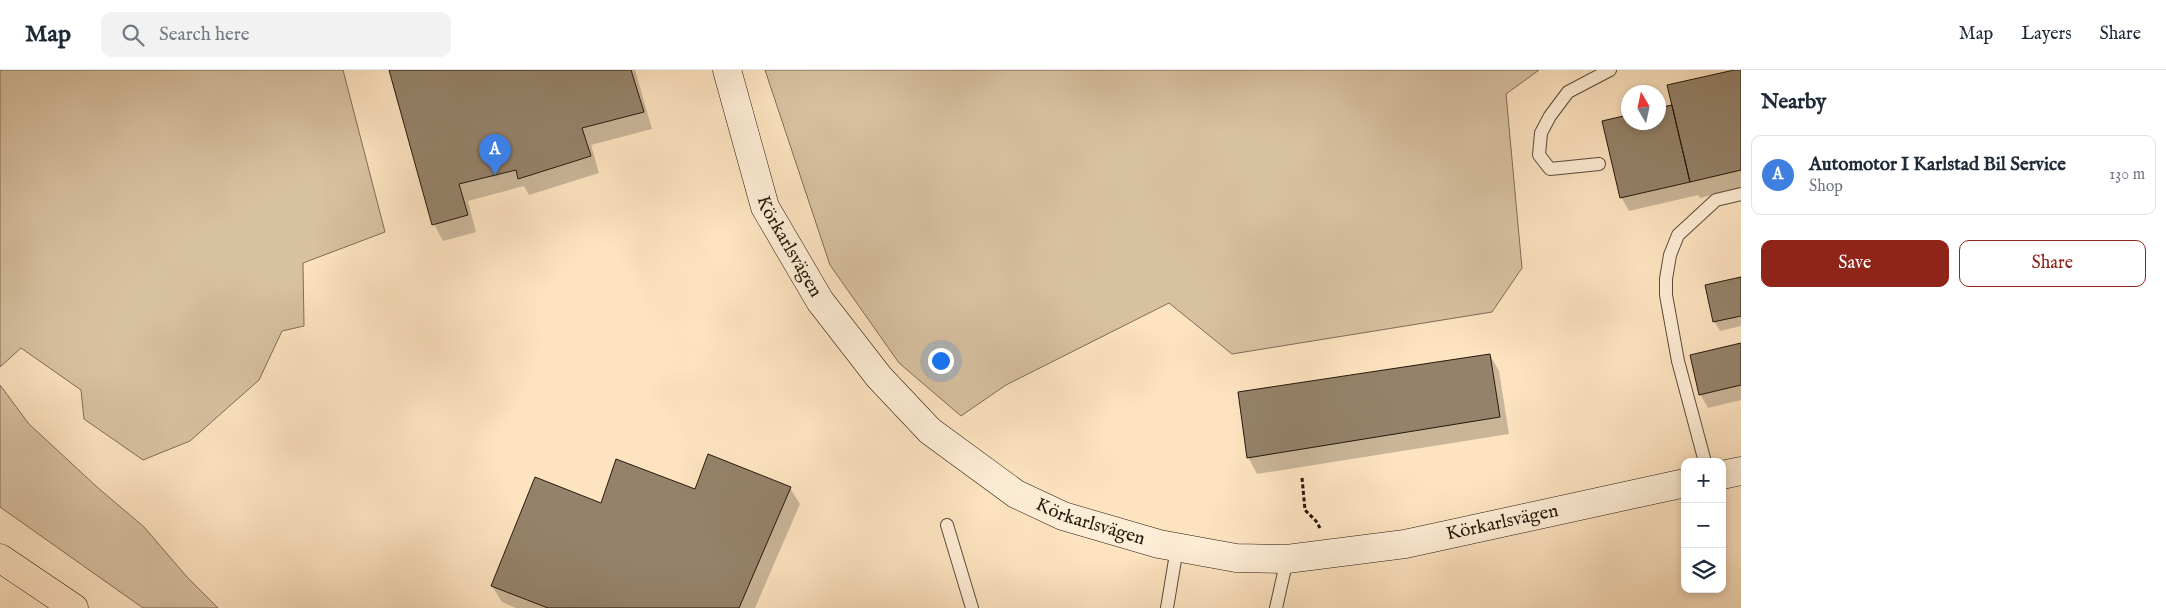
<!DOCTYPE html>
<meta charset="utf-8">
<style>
body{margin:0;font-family:"IM FELL English",serif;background:#f2f2f3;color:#1f2937}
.controls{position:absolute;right:15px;bottom:15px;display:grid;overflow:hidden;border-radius:10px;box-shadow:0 2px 8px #0003}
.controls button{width:45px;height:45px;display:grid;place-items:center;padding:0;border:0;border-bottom:1px solid #e0e1e3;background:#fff;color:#1f2937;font:25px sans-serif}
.compass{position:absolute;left:1621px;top:15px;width:45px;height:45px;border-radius:50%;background:#fff;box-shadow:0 2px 8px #0003;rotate:351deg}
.you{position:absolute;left:940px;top:290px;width:18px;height:18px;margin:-12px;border:4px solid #fff;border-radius:50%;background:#1a73e8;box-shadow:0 0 0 8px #1a73e833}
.badge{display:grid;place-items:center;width:32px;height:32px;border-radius:50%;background:#8f2418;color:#fff;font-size:16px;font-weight:700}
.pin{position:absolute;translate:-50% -41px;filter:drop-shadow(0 1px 2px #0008)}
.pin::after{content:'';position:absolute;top:26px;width:18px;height:15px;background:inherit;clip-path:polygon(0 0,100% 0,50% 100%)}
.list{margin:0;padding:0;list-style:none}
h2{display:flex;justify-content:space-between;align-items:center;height:65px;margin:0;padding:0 20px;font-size:21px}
h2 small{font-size:16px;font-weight:400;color:#747a83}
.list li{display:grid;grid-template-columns:32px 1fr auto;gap:15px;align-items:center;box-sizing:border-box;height:80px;margin:0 10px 10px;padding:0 10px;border:1px solid #e0e1e3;border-radius:10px}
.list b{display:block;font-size:19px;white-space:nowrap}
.list p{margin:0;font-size:16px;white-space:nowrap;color:#747a83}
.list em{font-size:16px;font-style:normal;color:#747a83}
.actions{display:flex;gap:10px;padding:15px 20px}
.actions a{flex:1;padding:11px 0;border:1px solid #8f2418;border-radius:10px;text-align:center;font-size:18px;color:#8f2418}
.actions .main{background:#8f2418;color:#fff}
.icon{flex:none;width:28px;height:28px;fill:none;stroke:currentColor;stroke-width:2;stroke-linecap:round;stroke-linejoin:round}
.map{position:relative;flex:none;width:1741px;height:538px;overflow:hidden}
header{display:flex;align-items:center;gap:30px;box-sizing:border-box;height:70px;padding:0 25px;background:#fff;border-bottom:1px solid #e0e1e3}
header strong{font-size:24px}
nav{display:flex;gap:28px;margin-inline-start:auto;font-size:18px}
.search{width:350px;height:45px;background:#f2f2f3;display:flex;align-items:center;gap:12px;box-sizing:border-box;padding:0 18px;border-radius:10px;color:#747a83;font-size:19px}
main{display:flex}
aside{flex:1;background:#fff}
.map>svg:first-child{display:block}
</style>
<header>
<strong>Map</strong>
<div class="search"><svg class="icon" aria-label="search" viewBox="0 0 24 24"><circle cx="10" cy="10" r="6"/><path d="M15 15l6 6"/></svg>Search here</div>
<nav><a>Map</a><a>Layers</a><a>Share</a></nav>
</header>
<main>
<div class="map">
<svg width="1741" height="538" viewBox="0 0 1741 538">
<rect width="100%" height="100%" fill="#fde3c0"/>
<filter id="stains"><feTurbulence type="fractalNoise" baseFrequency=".004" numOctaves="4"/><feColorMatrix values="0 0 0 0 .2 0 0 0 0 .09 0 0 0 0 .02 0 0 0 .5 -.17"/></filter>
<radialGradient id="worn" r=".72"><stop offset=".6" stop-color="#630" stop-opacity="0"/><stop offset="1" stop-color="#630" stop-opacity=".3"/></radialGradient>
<path fill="#d8c1a1" stroke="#7e6d56" d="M0,0H343L385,162L303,193L304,256L282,261L259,310L190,371L143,390L84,349L81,320L21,278L0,297Z
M765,0H1539L1506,24L1522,198L1492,242L1232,284L1169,233L1006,315L961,346L899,293L830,195Z
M0,315L29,354L97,417L144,457L187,507L218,538H143L0,437Z"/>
<path fill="#0003" d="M391,0H635L652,59L591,75L599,103L529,125L524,116L468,131L476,162L443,171L434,154Z
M1739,0H1741V118L1700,128L1698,125L1629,141L1621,127L1604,52L1628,47V52H1658L1671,37Z
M1741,208V256L1720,261L1714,251Z
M1741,275V330L1708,338L1700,324Z
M1490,285L1499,301L1509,364L1257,404L1248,387Z
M790,418L800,434L755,538H516L502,532L492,516L602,435L696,421Z"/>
<path fill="#95826a" stroke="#24190c" d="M389,0H631L644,42L582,58L591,86L518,109L516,100L459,114L468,145L432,155Z
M1734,0H1741V100L1690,112L1667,15Z
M1672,35L1690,112L1620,128L1602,51L1628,45V52H1658V38Z
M1741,207V246L1713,252L1705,215Z
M1741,273V315L1699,325L1690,285Z
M1490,284L1500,347L1247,388L1238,322Z
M708,384L791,417L739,538H548L491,516L535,407L601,433L616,389L695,419Z"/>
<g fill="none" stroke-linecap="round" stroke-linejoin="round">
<defs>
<path id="lane" d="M1599,94L1550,99L1539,85L1541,63L1550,46L1568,22L1610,0
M1705,392L1678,291L1666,225V209L1670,185L1678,165L1716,130L1741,124
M947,455L972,538
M1167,538L1177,478
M1276,538L1287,489"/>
<g id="secondary">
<path id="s1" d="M727,0L765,137L820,231L879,307L930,361L1016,424L1063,446L1159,474L1236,488L1287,489L1405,474L1685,413"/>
<path d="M1722,405L1741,401"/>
</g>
<path id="highway" d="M0,488L74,538"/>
</defs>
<use href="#lane" stroke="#5a4c39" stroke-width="14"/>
<use href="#secondary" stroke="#24190c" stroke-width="29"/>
<use href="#highway" stroke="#24190c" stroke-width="29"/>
<path stroke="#24190c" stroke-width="3" stroke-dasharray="4 2.5" stroke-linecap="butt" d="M1302,408L1305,440L1316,451L1320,458"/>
<use href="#lane" stroke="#feedd6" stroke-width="12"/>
<use href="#secondary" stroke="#feedd6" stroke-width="28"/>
<use href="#highway" stroke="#fde3c0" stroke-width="28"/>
</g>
<g text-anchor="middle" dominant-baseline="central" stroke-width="4.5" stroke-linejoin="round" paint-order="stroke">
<g font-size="19" fill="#24190c" stroke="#feedd6">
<text stroke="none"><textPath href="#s1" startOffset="188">Körkarlsvägen</textPath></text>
<text stroke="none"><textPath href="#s1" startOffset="608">Körkarlsvägen</textPath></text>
<text stroke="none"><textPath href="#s1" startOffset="1028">Körkarlsvägen</textPath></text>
</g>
</g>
<rect width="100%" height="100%" filter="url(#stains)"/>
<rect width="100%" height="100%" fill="url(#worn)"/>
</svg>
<div class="controls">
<button>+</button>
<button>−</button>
<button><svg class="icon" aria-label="layers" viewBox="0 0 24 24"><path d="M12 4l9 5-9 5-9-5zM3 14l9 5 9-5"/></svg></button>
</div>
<svg class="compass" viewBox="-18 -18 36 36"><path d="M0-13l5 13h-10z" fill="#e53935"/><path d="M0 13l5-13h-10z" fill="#747a83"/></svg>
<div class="you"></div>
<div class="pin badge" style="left:495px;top:105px;background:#3f7fe0">A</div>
</div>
<aside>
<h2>Nearby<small></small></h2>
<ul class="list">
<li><span class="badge" style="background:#3f7fe0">A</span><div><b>Automotor I Karlstad Bil Service</b><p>Shop</p></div><em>130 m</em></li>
</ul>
<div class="actions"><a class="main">Save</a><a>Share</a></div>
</aside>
</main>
